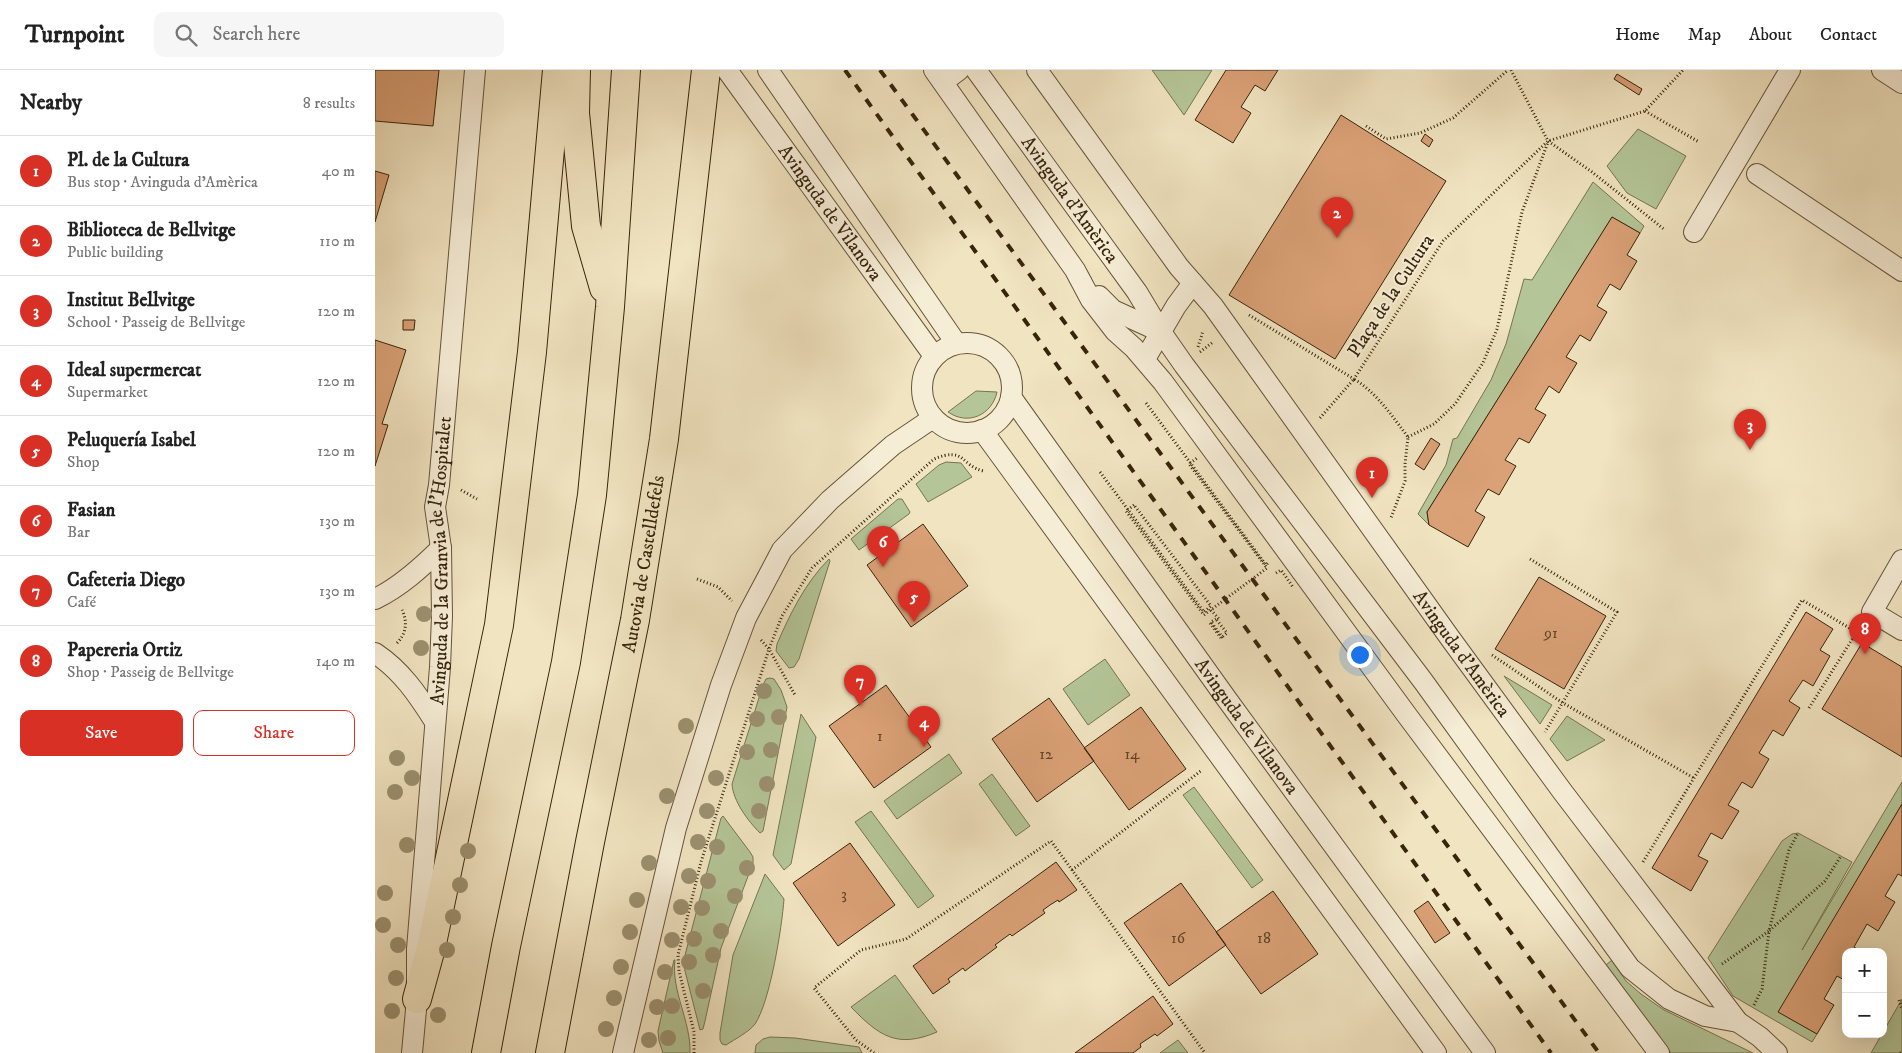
<!DOCTYPE html>
<meta charset="utf-8">
<style>
body{margin:0;font-family:"IM FELL DW Pica",serif;background:#f6f6f6;color:#222}
.controls{position:absolute;right:15px;bottom:15px;display:grid;overflow:hidden;border-radius:10px;box-shadow:0 5px 20px #0002}
.controls button{width:45px;height:45px;display:grid;place-items:center;padding:0;border:0;border-bottom:1px solid #e0e0e0;background:#fff;color:#222;font:25px sans-serif}
.you{position:absolute;left:984px;top:584px;width:18px;height:18px;margin:-12px;border:4px solid #fff;border-radius:50%;background:#1a73e8;box-shadow:0 0 0 8px #1a73e833}
.badge{display:grid;place-items:center;width:32px;height:32px;border-radius:50%;background:#d93025;color:#fff;font-size:16px;font-weight:700}
.pin{position:absolute;translate:-50% -41px;filter:drop-shadow(0 1px 2px #0008)}
.pin::after{content:'';position:absolute;top:26px;width:18px;height:15px;background:inherit;clip-path:polygon(0 0,100% 0,50% 100%)}
.list{margin:0;padding:0;list-style:none}
h2{display:flex;justify-content:space-between;align-items:center;height:65px;margin:0;padding:0 20px;font-size:21px}
h2 small{font-size:16px;font-weight:400;color:#767676}
.list li{display:grid;grid-template-columns:32px 1fr auto;gap:15px;align-items:center;box-sizing:border-box;height:70px;padding:0 20px;border-top:1px solid #e0e0e0}
.list b{display:block;font-size:19px;white-space:nowrap}
.list p{margin:0;font-size:16px;white-space:nowrap;color:#767676}
.list em{font-size:16px;font-style:normal;color:#767676}
.actions{display:flex;gap:10px;padding:15px 20px}
.actions a{flex:1;padding:11px 0;border:1px solid #d93025;border-radius:10px;text-align:center;font-size:18px;color:#d93025}
.actions .main{background:#d93025;color:#fff}
.icon{flex:none;width:28px;height:28px;fill:none;stroke:currentColor;stroke-width:2;stroke-linecap:round;stroke-linejoin:round}
.map{position:relative;flex:none;width:1527px;height:983px;overflow:hidden}
header{display:flex;align-items:center;gap:30px;box-sizing:border-box;height:70px;padding:0 25px;background:#fff;border-bottom:1px solid #e0e0e0}
header strong{font-size:24px}
nav{display:flex;gap:28px;margin-inline-start:auto;font-size:18px}
.search{width:350px;height:45px;background:#f6f6f6;display:flex;align-items:center;gap:12px;box-sizing:border-box;padding:0 18px;border-radius:10px;color:#767676;font-size:19px}
main{display:flex}
aside{flex:1;background:#fff}
.map>svg:first-child{display:block}
</style>
<header>
<strong>Turnpoint</strong>
<div class="search"><svg class="icon" aria-label="search" viewBox="0 0 24 24"><circle cx="10" cy="10" r="6"/><path d="M15 15l6 6"/></svg>Search here</div>
<nav><a>Home</a><a>Map</a><a>About</a><a>Contact</a></nav>
</header>
<main>
<aside>
<h2>Nearby<small>8 results</small></h2>
<ul class="list">
<li><span class="badge">1</span><div><b>Pl. de la Cultura</b><p>Bus stop · Avinguda d'Amèrica</p></div><em>40 m</em></li>
<li><span class="badge">2</span><div><b>Biblioteca de Bellvitge</b><p>Public building</p></div><em>110 m</em></li>
<li><span class="badge">3</span><div><b>Institut Bellvitge</b><p>School · Passeig de Bellvitge</p></div><em>120 m</em></li>
<li><span class="badge">4</span><div><b>Ideal supermercat</b><p>Supermarket</p></div><em>120 m</em></li>
<li><span class="badge">5</span><div><b>Peluquería Isabel</b><p>Shop</p></div><em>120 m</em></li>
<li><span class="badge">6</span><div><b>Fasian</b><p>Bar</p></div><em>130 m</em></li>
<li><span class="badge">7</span><div><b>Cafeteria Diego</b><p>Café</p></div><em>130 m</em></li>
<li><span class="badge">8</span><div><b>Papereria Ortiz</b><p>Shop · Passeig de Bellvitge</p></div><em>140 m</em></li>
</ul>
<div class="actions"><a class="main">Save</a><a>Share</a></div>
</aside>
<div class="map">
<svg width="1527" height="983" viewBox="0 0 1527 983">
<rect width="100%" height="100%" fill="#f1e4c1"/>
<filter id="stains"><feTurbulence type="fractalNoise" baseFrequency=".004" numOctaves="4"/><feColorMatrix values="0 0 0 0 .2 0 0 0 0 .09 0 0 0 0 .02 0 0 0 .5 -.17"/></filter>
<radialGradient id="worn" r=".72"><stop offset=".6" stop-color="#630" stop-opacity="0"/><stop offset="1" stop-color="#630" stop-opacity=".3"/></radialGradient>
<path fill="#b4c597" stroke="#767551" d="M777,0H837L809,45Z
M1263,59L1311,86L1281,139L1252,123L1232,96Z
M1218,112L1269,156L1265,163L1237,147L1052,442L1054,455L1043,444L1071,395L1078,369L1082,368L1116,310L1131,274L1149,209L1157,210Z
M601,321L622,322C617,345 593,356 573,342Z
M571,392L586,393L597,407L553,432L541,414L564,395Z
M523,429H527L535,442L534,444L484,480L476,469Z
M454,489L455,491L424,589L419,597L414,598L401,581L402,574C415,544 430,513 454,489Z
M730,589L755,625L713,655L688,619Z
M1129,606L1177,635L1165,654Z
M395,608L399,609L406,620L412,637L388,761L385,763C373,751 358,731 357,714L388,615L391,609Z
M426,644L441,667L416,794L409,800L398,785Z
M1192,646L1230,670L1192,691L1175,669Z
M574,684L587,703L522,749L509,731Z
M617,704L655,756L641,766L604,714Z
M1527,712V734L1404,942L1442,964L1437,972L1358,926L1333,888L1407,771L1417,764L1423,763L1477,792L1427,880Z
M819,717L888,810L877,818L808,725Z
M496,741L559,826L543,838L480,752Z
M348,746L375,782L378,787V793L346,878L330,951L328,959L325,960L310,901L309,889L346,748Z
M390,804L409,829C407,857 395,932 380,954C374,962 360,969 351,975L347,974L345,970V963L358,885Z
M299,890H300C296,921 316,951 315,983H288L284,971L283,961Z
M1237,890L1251,911L1266,924L1289,940L1378,983H1296L1231,895Z
M520,905L562,962C522,979 504,966 476,937Z
M1527,929V983H1496Z
M395,967L420,968L484,977L487,983H380L381,975L388,969Z
M803,970L813,983H785Z"/>
<path fill="#daa076" stroke="#37250b" d="M0,0H64L58,56L0,51Z
M851,0H903L890,21L880,15L866,37L876,43L858,73L820,50Z
M1242,4L1267,19L1264,25L1239,9Z
M966,45L1071,111L960,289L854,225Z
M1050,64L1058,70L1054,77L1046,71Z
M0,101L14,105L0,152Z
M1237,147L1265,163L1252,185L1262,191L1245,220L1235,214L1222,236L1232,242L1215,271L1205,265L1191,287L1202,293L1184,323L1174,316L1160,339L1171,345L1154,373L1144,368L1130,390L1141,396L1124,425L1113,419L1100,441L1110,447L1093,477L1054,455L1052,442Z
M28,250H40L39,260H28Z
M0,270L31,280L7,354L13,355L0,396Z
M1056,368L1065,374L1049,400L1040,394Z
M548,454L593,516L536,557L492,495Z
M1164,507L1231,546L1189,619L1120,579Z
M1431,542L1458,559L1445,580L1455,586L1438,616L1428,610L1414,631L1425,638L1408,666L1398,660L1384,683L1394,689L1377,718L1367,712L1353,735L1364,741L1347,769L1336,763L1323,786L1333,791L1316,821L1277,798Z
M1487,573L1527,597V687L1447,639Z
M511,615L556,677L499,718L454,656Z
M674,628L719,691L662,732L617,669Z
M766,637L811,699L754,740L709,678Z
M1527,734V806L1523,804L1510,826L1520,832L1503,861L1492,854L1479,877L1487,882H1471V911L1462,906L1449,929L1459,935L1442,964L1403,942Z
M475,773L520,835L463,876L418,813Z
M681,792L702,820L684,832L683,830L675,835L668,840L670,843L637,866L635,864L620,875L622,877L590,901L588,898L573,909L575,912L558,924L538,896Z
M806,813L851,875L794,916L749,853Z
M898,821L943,884L886,924L841,862Z
M1053,831L1075,863L1060,873L1039,841Z
M778,926L798,954L782,966L780,964L765,974L766,977L758,983H700Z"/>
<g fill="none" stroke-linecap="round" stroke-linejoin="round">
<defs>
<g id="street">
<path id="s1" d="M352,0L559,286"/>
<path d="M393,0L581,273"/>
<path d="M559,0L700,200L716,230L740,261L759,278L788,312L1031,644L1284,983"/>
<path id="s2" d="M601,0L762,222L786,262L809,295L1048,611L1255,898L1294,929L1330,946L1363,952"/>
<path id="s3" d="M662,0L804,197L838,236L1075,568L1187,721L1363,952L1385,967L1402,983"/>
<path d="M1507,0L1527,13"/>
<path d="M568,12L584,0"/>
<path d="M1382,104L1527,201"/>
<path d="M1319,162L1415,0"/>
<path d="M724,226L738,240L786,262"/>
<circle cx="592" cy="318" r="45"/>
<path d="M770,289L801,236L818,213"/>
<path id="s4" d="M636,327L851,628L1110,983"/>
<path d="M607,360L1061,983"/>
<path d="M1527,490L1497,542L1527,560"/>
<path d="M0,529C25,517 46,498 66,478"/>
<path d="M0,583C27,601 43,625 60,652"/>
<path id="s5" d="M37,983L42,929V879L65,597L67,546L66,478L60,437L64,415L100,0"/>
<path d="M248,983L301,758L346,615L371,548L407,480L455,430L518,375L558,348"/>
</g>
<g id="highway">
<path d="M201,0L200,43L211,156L229,218"/>
<path d="M42,929L56,878L124,555L157,282L182,0"/>
<path d="M111,983L131,876L191,592L217,425L235,237L251,0"/>
<path id="s6" d="M175,983L215,772L260,550L289,369L331,0"/>
</g>
</defs>
<use href="#street" stroke="#665538" stroke-width="22"/>
<use href="#highway" stroke="#37250b" stroke-width="30"/>
<path stroke="#37250b" stroke-width="3" stroke-dasharray="1 2.5" stroke-linecap="butt" d="M1136,0L1173,71L1217,102L1290,160
M1270,41L1324,72
M991,56L1011,69L1045,63L1078,48L1133,0
M874,245L979,309L1068,171L1173,71L1270,41L1308,0
M823,277L828,261
M825,282L838,272
M771,333L891,495L893,493
M945,348L979,309C1002,323 1017,346 1033,367L1030,394V411L1016,448
M1033,367L1059,354L1080,334L1108,293L1122,259L1147,142L1173,72
M725,402L829,542L836,536L759,435
M86,420L102,429
M1155,489L1242,542L1170,662
M322,509L343,517L357,531
M836,540L844,549
M835,553L846,568L852,563L841,549
M386,570L394,579L420,625
M22,573C31,564 33,552 27,540
M1117,585L1188,633L1319,708
M1434,638L1478,568L1483,563
M1268,792L1427,530L1483,563L1485,561
M697,800L827,700
M1347,894L1394,861L1414,780L1423,763
M1524,930L1527,939
M1379,935L1387,919L1394,861L1450,811L1466,786
M319,983V962L304,901L303,885L326,792L394,579L407,546L437,498L559,389C591,376 585,396 609,401
M499,983L481,970L439,918L486,880L531,869L676,771L830,983
M1525,983L1527,982"/>
<use href="#street" stroke="#f6edd7" stroke-width="20"/>
<use href="#highway" stroke="#f1e4c1" stroke-width="28"/>
<path stroke="#37250b" stroke-width="4" stroke-dasharray="9 9" stroke-linecap="butt" d="M470,0L1176,983
M505,0L1224,983"/>
<path stroke="#37250b" stroke-width="3" stroke-dasharray="1 2.5" stroke-linecap="butt" d="M759,435L751,441L829,545L892,498L814,394L822,388
M901,503L906,500L918,517
M841,549L836,552L848,568"/>
</g>
<g fill="#9c9170">
<circle cx="49" cy="544" r="8"/>
<circle cx="46" cy="578" r="8"/>
<circle cx="389" cy="621" r="8"/>
<circle cx="404" cy="647" r="8"/>
<circle cx="382" cy="649" r="8"/>
<circle cx="311" cy="656" r="8"/>
<circle cx="396" cy="680" r="8"/>
<circle cx="372" cy="682" r="8"/>
<circle cx="22" cy="688" r="8"/>
<circle cx="37" cy="708" r="8"/>
<circle cx="341" cy="708" r="8"/>
<circle cx="392" cy="714" r="8"/>
<circle cx="20" cy="722" r="8"/>
<circle cx="292" cy="726" r="8"/>
<circle cx="332" cy="741" r="8"/>
<circle cx="384" cy="741" r="8"/>
<circle cx="323" cy="772" r="8"/>
<circle cx="32" cy="775" r="8"/>
<circle cx="342" cy="777" r="8"/>
<circle cx="93" cy="781" r="8"/>
<circle cx="274" cy="793" r="8"/>
<circle cx="372" cy="798" r="8"/>
<circle cx="314" cy="806" r="8"/>
<circle cx="333" cy="811" r="8"/>
<circle cx="85" cy="815" r="8"/>
<circle cx="10" cy="823" r="8"/>
<circle cx="360" cy="826" r="8"/>
<circle cx="262" cy="830" r="8"/>
<circle cx="306" cy="837" r="8"/>
<circle cx="327" cy="838" r="8"/>
<circle cx="78" cy="847" r="8"/>
<circle cx="8" cy="855" r="8"/>
<circle cx="346" cy="861" r="8"/>
<circle cx="255" cy="862" r="8"/>
<circle cx="319" cy="869" r="8"/>
<circle cx="297" cy="870" r="8"/>
<circle cx="23" cy="875" r="8"/>
<circle cx="72" cy="880" r="8"/>
<circle cx="338" cy="885" r="8"/>
<circle cx="314" cy="892" r="8"/>
<circle cx="246" cy="897" r="8"/>
<circle cx="290" cy="902" r="8"/>
<circle cx="21" cy="908" r="8"/>
<circle cx="328" cy="921" r="8"/>
<circle cx="239" cy="928" r="8"/>
<circle cx="297" cy="936" r="8"/>
<circle cx="282" cy="937" r="8"/>
<circle cx="17" cy="941" r="8"/>
<circle cx="63" cy="945" r="8"/>
<circle cx="231" cy="959" r="8"/>
<circle cx="293" cy="968" r="8"/>
<circle cx="274" cy="970" r="8"/>
</g>
<g text-anchor="middle" dominant-baseline="central" stroke-width="4" stroke-linejoin="round" paint-order="stroke">
<g font-size="16" fill="#604426">
<text x="1176" y="563">91</text>
<text x="505" y="666">1</text>
<text x="671" y="684">12</text>
<text x="757" y="684">14</text>
<text x="469" y="824">3</text>
<text x="803" y="868">16</text>
<text x="889" y="868">18</text>
</g>
<g font-size="19" fill="#37250b" stroke="#f6edd7">
<text stroke="none"><textPath href="#s2" startOffset="160">Avinguda d'Amèrica</textPath></text>
<text stroke="none"><textPath href="#s1" startOffset="176">Avinguda de Vilanova</textPath></text>
<text transform="translate(1016 226) rotate(-57)">Plaça de la Cultura</text>
<text stroke="none"><textPath href="#s5" startOffset="494">Avinguda de la Granvia de l'Hospitalet</textPath></text>
<text stroke="none"><textPath href="#s6" startOffset="498">Autovia de Castelldefels</textPath></text>
<text stroke="none"><textPath href="#s3" startOffset="722">Avinguda d'Amèrica</textPath></text>
<text stroke="none"><textPath href="#s4" startOffset="405">Avinguda de Vilanova</textPath></text>
</g>
</g>
<rect width="100%" height="100%" filter="url(#stains)"/>
<rect width="100%" height="100%" fill="url(#worn)"/>
</svg>
<div class="controls">
<button>+</button>
<button>−</button>
</div>
<div class="you"></div>
<div class="pin badge" style="left:997px;top:428px">1</div>
<div class="pin badge" style="left:962px;top:168px">2</div>
<div class="pin badge" style="left:1375px;top:380px">3</div>
<div class="pin badge" style="left:549px;top:677px">4</div>
<div class="pin badge" style="left:539px;top:552px">5</div>
<div class="pin badge" style="left:508px;top:497px">6</div>
<div class="pin badge" style="left:485px;top:636px">7</div>
<div class="pin badge" style="left:1490px;top:584px">8</div>
</div>
</main>
